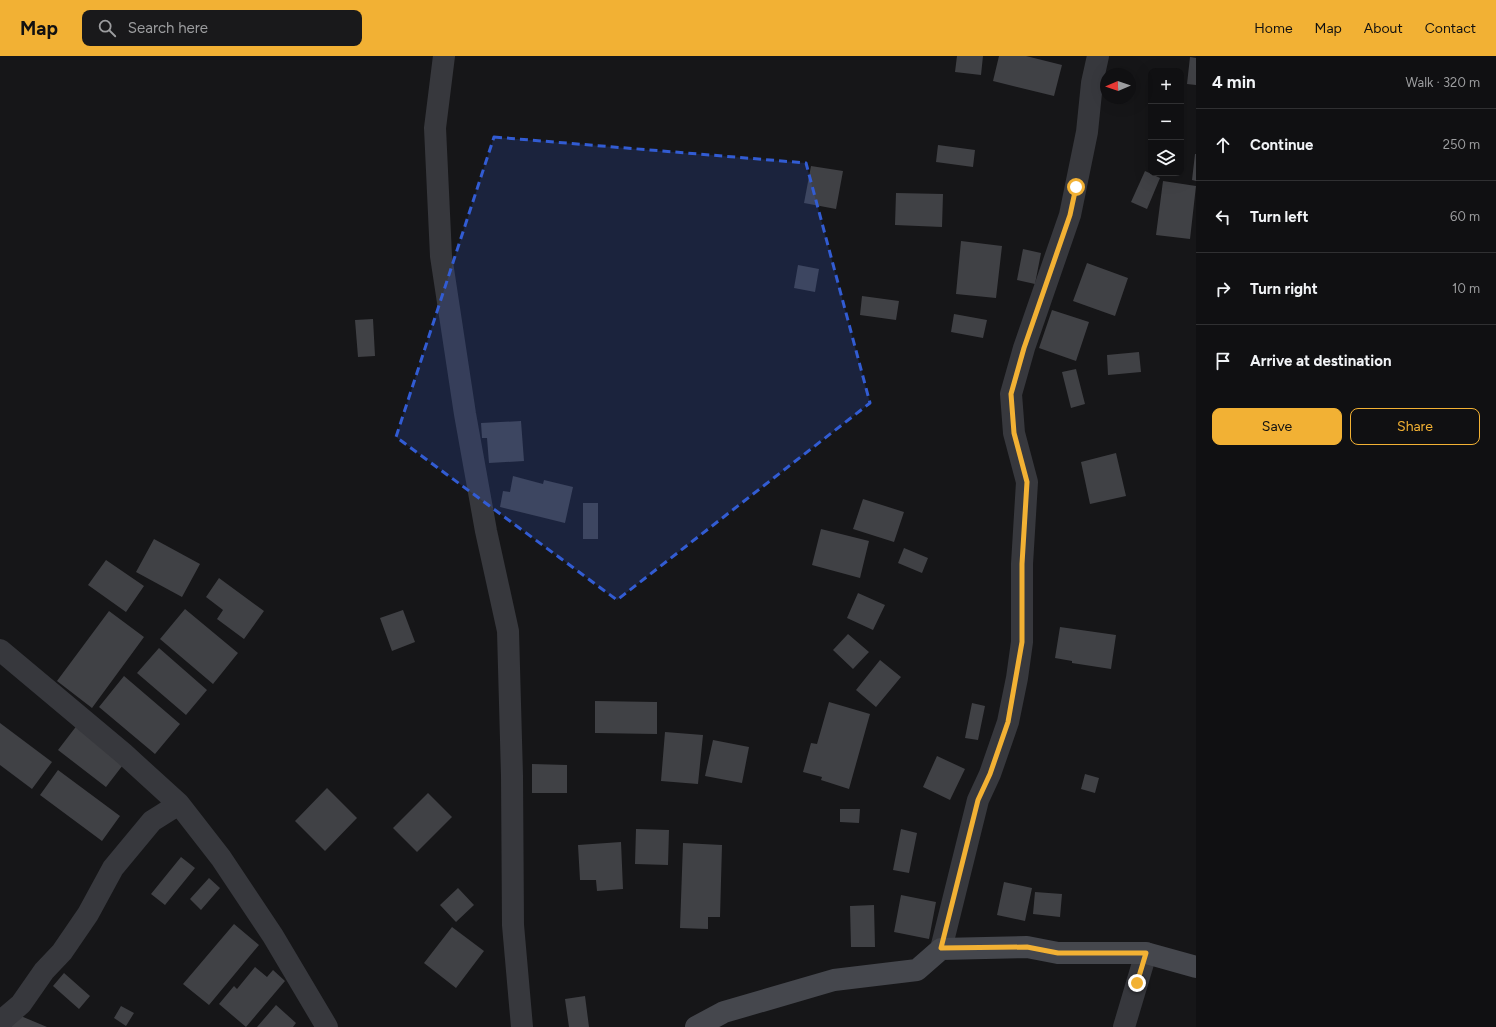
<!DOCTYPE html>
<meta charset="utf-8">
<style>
body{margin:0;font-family:Figtree,sans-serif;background:#19191b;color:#f1f3f6}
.controls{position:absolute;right:12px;top:12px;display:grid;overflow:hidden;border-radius:8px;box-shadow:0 4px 16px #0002}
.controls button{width:36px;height:36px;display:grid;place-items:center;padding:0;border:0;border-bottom:1px solid #303032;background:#101012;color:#f1f3f6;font:20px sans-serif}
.compass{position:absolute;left:1100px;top:12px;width:36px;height:36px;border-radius:50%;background:#101012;box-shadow:0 4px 16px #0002;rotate:268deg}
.stop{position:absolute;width:12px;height:12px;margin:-9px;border:3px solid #f2b134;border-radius:50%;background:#fff}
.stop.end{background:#f2b134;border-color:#fff;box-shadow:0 1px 4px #0008}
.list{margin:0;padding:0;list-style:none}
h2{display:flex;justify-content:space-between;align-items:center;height:52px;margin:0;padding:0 16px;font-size:17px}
h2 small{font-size:13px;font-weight:400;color:#9c9d9f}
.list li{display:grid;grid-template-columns:26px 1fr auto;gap:12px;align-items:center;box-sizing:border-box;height:72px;padding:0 16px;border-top:1px solid #303032}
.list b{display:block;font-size:15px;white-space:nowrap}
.list em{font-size:13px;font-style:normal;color:#9c9d9f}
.actions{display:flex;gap:8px;padding:12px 16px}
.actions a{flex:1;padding:9px 0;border:1px solid #f2b134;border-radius:8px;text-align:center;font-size:14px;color:#f2b134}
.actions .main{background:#f2b134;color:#111}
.icon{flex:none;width:22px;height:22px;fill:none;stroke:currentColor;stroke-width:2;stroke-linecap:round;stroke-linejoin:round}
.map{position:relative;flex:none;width:1196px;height:971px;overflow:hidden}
header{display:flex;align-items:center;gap:24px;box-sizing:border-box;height:56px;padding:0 20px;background:#f2b134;color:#111}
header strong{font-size:19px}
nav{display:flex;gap:22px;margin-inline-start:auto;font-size:14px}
.search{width:280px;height:36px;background:#19191b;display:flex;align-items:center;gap:10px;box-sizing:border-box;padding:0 14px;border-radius:8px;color:#9c9d9f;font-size:15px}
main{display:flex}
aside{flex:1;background:#101012}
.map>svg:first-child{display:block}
</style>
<header>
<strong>Map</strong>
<div class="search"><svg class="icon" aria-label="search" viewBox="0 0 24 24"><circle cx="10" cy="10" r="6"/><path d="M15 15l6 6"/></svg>Search here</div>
<nav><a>Home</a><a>Map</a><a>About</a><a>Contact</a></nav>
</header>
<main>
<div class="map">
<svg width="1196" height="971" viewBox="0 0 1196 971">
<rect width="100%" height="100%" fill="#161618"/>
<path fill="#404145" d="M957,0H983L981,19L955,16Z
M999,0H1026L1062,9L1054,40L993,25Z
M1190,1L1196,2V29L1187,28Z
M938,89L975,94L973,111L936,106Z
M1195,98H1196V125L1192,124Z
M811,110L843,115L836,153L804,147Z
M1145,115L1160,122L1147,153L1131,146Z
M1163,125L1196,130L1190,183L1156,179Z
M896,137L943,138L942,171L895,169Z
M961,185L1002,190L996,242L956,238Z
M1023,193L1041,197L1035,228L1017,224Z
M1087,207L1128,222L1115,260L1073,245Z
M798,209L819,213L815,236L794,232Z
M862,240L899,245L896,264L860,259Z
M1052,254L1089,266L1076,305L1039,292Z
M954,258L987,264L983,282L951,276Z
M373,263L375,300L358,301L355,264Z
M1139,296L1141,316L1108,319L1107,299Z
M1076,313L1085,348L1071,352L1062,316Z
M521,365L524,405L489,407L487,382H482L481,367Z
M1116,397L1126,440L1090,448L1081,406Z
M513,420L543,428L544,424L573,431L565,467L500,451L503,435L510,436Z
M863,443L904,456L894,486L853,473Z
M583,447H598V483H583Z
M821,473L869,485L860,522L812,509Z
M154,483L200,508L182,541L136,516Z
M904,492L928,502L922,517L898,507Z
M106,504L144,530L126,556L88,529Z
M219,522L264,555L244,583L217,563L223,554L206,541Z
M858,537L885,549L873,574L847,562Z
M185,553L238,597L213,628L160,583Z
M403,554L415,586L392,595L380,562Z
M109,555L144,581L92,652L57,625Z
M1060,571L1116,579L1111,613L1072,607V605L1055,602Z
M848,578L869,596L853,613L833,594Z
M159,592L207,634L186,659L137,617Z
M880,604L901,621L876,651L856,634Z
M124,620L180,668L155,698L99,651Z
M595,645L657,646V678L595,677Z
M829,646L870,658L849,733L821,724L822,721L803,716L811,687L817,688Z
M972,647L985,650L978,684L965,682Z
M0,667L52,706L32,733L0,709Z
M78,668L126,705L106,731L58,694Z
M665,676L703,679L698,728L661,725Z
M713,684L749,691L742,727L705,720Z
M937,700L965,713L950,744L923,731Z
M532,708L567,709V737H532Z
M58,714L120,760L102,785L40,739Z
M1085,718L1099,722L1095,737L1081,733Z
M327,732L357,762L325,795L295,765Z
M428,737L452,761L417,796L393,772Z
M840,753H860L859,767L840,766Z
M636,773L669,774L668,809L635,808Z
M901,773L917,777L909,817L893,814Z
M621,786L623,833L597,835L596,824H580L578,789Z
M683,787L722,789L720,861H708V873L680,872Z
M181,801L195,812L165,849L151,838Z
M209,822L220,832L201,854L190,843Z
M1004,826L1032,832L1025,865L997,859Z
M458,832L474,849L456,866L440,849Z
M1035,836L1062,838L1060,861L1033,858Z
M901,839L936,846L929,883L894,876Z
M874,849L875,891H851L850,850Z
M234,868L259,889L209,949L183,928Z
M452,871L484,895L456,932L424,907Z
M255,911L267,921L273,914L285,925L246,971L219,948L234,930L237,933Z
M64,917L90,940L79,953L53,930Z
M585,940L589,971H569L565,943Z
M276,949L296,967L293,971H257Z
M121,950L134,957L126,970L114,962Z
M16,958L47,971H11Z"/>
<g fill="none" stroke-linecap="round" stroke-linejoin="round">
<path stroke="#37383d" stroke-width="22" d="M444,0L435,72L441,200L465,358L486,475L508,575L512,720L513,869L522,971
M0,594L123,697L179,748
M941,893L978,744L990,718L1008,666L1017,622L1022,586V508L1027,426L1014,377L1011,338L1024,292L1070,159L1087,76L1092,27L1098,0
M0,966L21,948L44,915L62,896L88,858L113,812L152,765L179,748L221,802L273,880L327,971
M1124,971L1146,897"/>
<path stroke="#45474d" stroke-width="22" d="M696,971L724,956L834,924L917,914L941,893L1027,891L1058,897H1146L1196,911"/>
</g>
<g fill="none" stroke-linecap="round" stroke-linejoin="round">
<path stroke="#f2b134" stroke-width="5" d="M1076,131L1070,159L1024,292L1011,338L1014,377L1027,426L1022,508V586L1008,666L990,718L978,744L941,892L1027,891L1058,897H1146L1137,927"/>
</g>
<path fill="#325cd3" fill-opacity="0.2" stroke="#325cd3" stroke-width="3" stroke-dasharray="8 5" stroke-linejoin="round" d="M494,81L806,107L870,347L617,544L396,381Z"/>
</svg>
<div class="controls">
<button>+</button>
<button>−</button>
<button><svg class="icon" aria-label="layers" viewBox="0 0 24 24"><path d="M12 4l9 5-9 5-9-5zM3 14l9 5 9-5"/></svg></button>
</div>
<svg class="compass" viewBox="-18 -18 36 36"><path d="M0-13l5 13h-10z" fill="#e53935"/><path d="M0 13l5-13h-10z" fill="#9c9d9f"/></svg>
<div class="stop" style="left:1076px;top:131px"></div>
<div class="stop end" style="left:1137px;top:927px"></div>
</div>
<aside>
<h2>4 min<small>Walk · 320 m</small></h2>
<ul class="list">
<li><svg class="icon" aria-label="ahead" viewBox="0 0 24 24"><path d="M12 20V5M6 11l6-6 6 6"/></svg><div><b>Continue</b></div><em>250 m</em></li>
<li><svg class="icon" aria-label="left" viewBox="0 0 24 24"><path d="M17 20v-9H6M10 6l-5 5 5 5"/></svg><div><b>Turn left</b></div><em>60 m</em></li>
<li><svg class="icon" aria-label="right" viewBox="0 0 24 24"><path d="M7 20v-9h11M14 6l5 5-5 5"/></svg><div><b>Turn right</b></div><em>10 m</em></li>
<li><svg class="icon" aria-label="arrive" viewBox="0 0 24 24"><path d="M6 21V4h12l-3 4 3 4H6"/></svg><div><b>Arrive at destination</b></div></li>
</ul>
<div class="actions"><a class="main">Save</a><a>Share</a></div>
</aside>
</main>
